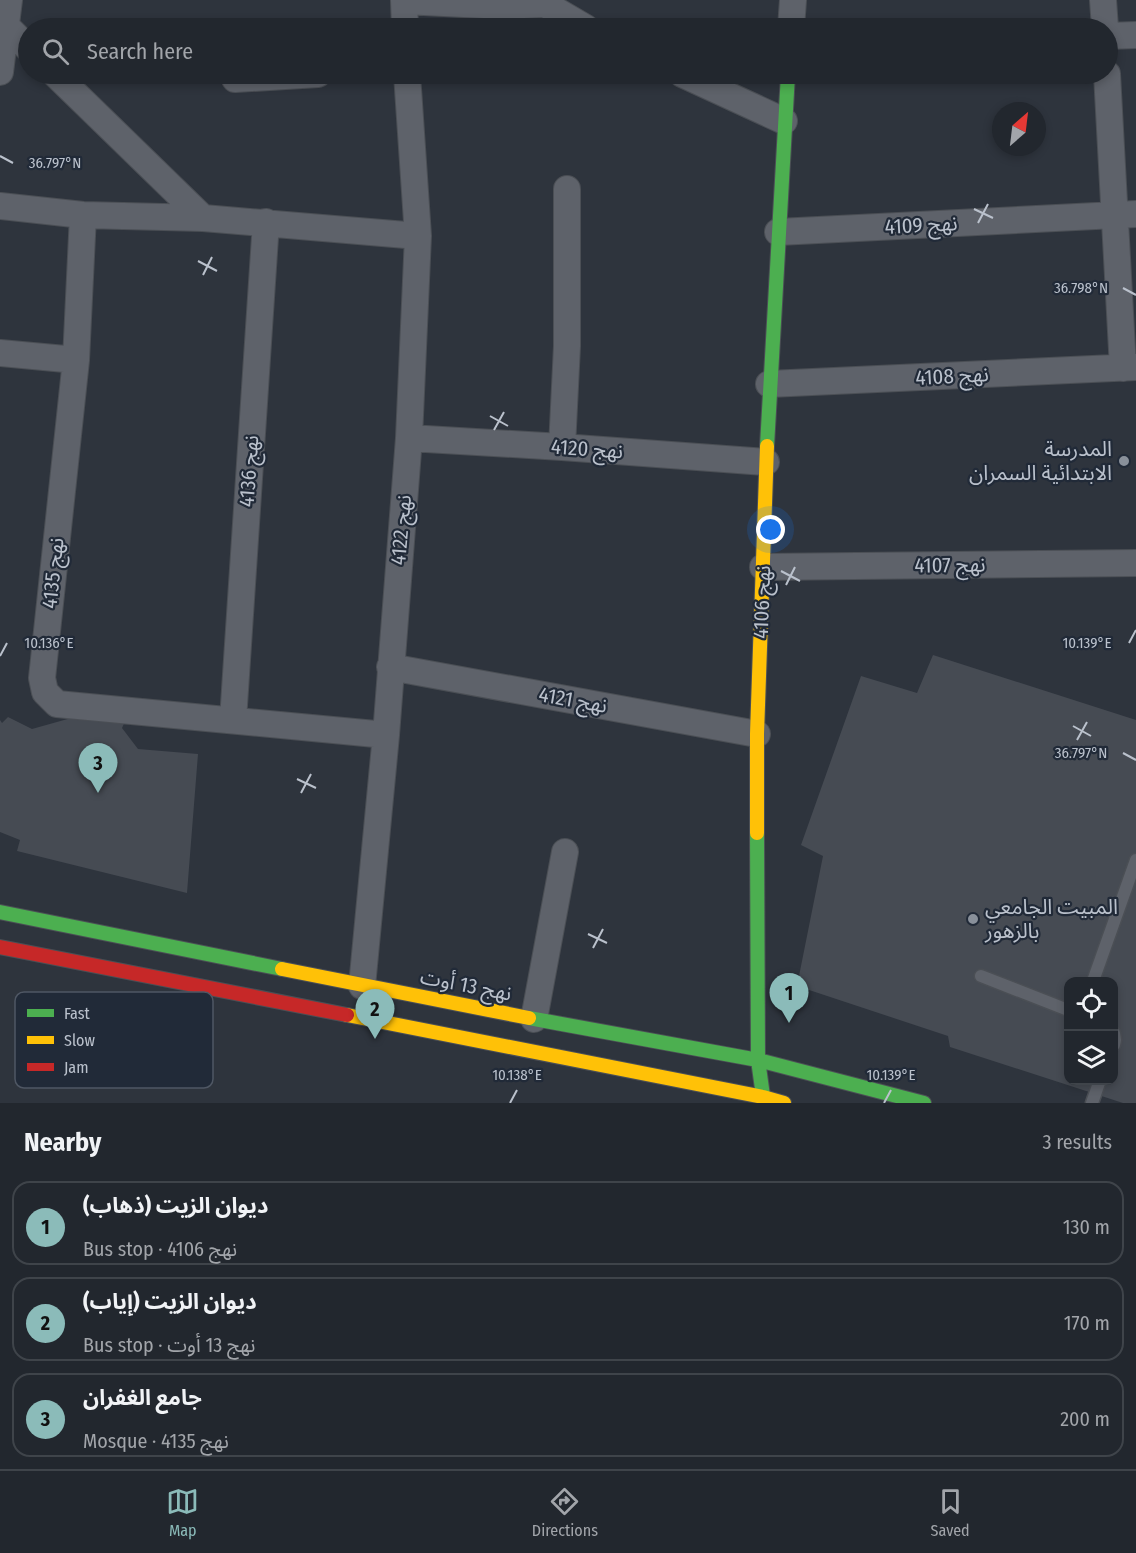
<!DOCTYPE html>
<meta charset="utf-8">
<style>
body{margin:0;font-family:"Fira Sans Condensed","Noto Sans Arabic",sans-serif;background:#2a2f36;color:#f1f3f6}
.controls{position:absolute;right:18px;bottom:18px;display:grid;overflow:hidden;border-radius:12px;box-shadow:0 3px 9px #0003}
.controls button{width:54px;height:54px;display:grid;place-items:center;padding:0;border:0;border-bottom:2px solid #3f444a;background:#22272e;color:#f1f3f6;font:30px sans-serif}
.compass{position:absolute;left:992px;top:102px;width:54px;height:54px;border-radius:50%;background:#22272e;box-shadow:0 3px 9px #0003;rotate:28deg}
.you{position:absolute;left:771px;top:530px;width:21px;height:21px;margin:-15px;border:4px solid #fff;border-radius:50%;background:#1a73e8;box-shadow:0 0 0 9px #1a73e833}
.badge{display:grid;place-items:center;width:39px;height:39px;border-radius:50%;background:#8bbbb9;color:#111;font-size:20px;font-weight:700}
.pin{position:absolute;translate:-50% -50px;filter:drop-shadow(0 2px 3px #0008)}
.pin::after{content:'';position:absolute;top:32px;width:21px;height:18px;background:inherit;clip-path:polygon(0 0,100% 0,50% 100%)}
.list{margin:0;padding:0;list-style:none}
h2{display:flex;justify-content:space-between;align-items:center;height:78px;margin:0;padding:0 24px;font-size:26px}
h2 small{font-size:20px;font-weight:400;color:#a2a5aa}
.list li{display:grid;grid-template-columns:39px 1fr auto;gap:18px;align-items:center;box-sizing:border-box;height:84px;margin:0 12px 12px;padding:0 12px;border:2px solid #3f444a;border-radius:18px}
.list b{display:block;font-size:22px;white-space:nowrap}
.list p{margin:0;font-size:20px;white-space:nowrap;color:#a2a5aa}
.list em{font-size:20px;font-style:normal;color:#a2a5aa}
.icon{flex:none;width:33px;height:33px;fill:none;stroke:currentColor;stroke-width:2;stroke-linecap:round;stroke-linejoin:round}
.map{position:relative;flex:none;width:1136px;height:1103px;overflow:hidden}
.search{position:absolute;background:#22272e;box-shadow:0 3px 9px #0003;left:18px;right:18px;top:18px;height:66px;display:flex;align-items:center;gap:15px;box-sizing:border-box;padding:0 21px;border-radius:33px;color:#a2a5aa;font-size:22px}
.sheet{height:366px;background:#22272e}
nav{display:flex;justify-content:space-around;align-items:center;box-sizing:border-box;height:84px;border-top:2px solid #3f444a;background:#22272e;font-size:16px;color:#a2a5aa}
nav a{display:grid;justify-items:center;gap:3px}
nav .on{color:#8bbbb9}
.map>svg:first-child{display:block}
</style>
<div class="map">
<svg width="1136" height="1103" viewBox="0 0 1136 1103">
<rect width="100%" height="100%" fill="#2e343d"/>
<path fill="#464b53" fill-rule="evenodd" d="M933,655L1136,720V1103H1123L950,1047L948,1036L797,986L823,856L801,845L861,676L917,693ZM1068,981H1114V1080H1068Z
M96,711L127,717L122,728L138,749L198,754L187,893L17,851L20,840L0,832V720L2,723L8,717L32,729Z"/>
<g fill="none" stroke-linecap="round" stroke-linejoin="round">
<defs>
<path id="lane" d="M981,976L1068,1010
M1093,981L1136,860
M1114,1033L1115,1040L1114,1045
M1092,1103L1100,1080"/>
<path id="street" d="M404,0L405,28
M543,0L545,4L586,28
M1103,0L1105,28
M404,1L504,6L545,4
M5,25L28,48
M791,28L793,0
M1108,36L1136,35
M0,72L9,0
M55,74L203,218
M682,74L784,121
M1107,74L1123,368
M235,79L318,74
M0,206L83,215L203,218L418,236
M83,215L76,360L42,678L45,692L57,704L386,735
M778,232L1136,214
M0,353L76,360
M769,384L1136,367
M409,438L562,447L766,462
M562,447L567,346V189
M763,567L1136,563
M390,667L757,734
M233,720L266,222
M362,986L386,735L409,438L418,236L407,74
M534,1019L565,852"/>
<path id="fast" d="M767,446L788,74
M757,833L758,1060L764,1103
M0,912L282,969
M529,1018L758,1060L924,1103"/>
<path id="slow" d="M757,833V734L767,446
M282,969L529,1018
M347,1015L763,1097L784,1103"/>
<path id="jam" d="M0,947L347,1015"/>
</defs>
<use href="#lane" stroke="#4b4f55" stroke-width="15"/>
<use href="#street" stroke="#4b4f55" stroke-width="28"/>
<use href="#fast" stroke="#4b4f55" stroke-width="16"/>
<use href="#slow" stroke="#4b4f55" stroke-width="16"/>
<use href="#jam" stroke="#4b4f55" stroke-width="16"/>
<use href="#lane" stroke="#5e626a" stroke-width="12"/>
<use href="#street" stroke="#5e626a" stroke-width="26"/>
<use href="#fast" stroke="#4caf50" stroke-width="14"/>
<use href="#slow" stroke="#ffc107" stroke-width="14"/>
<use href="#jam" stroke="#c62828" stroke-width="14"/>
</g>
<path fill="none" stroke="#bac1cc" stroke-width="2" d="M0,156L13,163M974,209L993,218M978,223L988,204M198,261L217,271M203,275L212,257M1123,288L1136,295M490,416L508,426M494,430L504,412M781,571L800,581M786,585L795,567M1129,643L1136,630M0,656L7,643M1073,726L1091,736M1077,740L1087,722M1123,753L1136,760M297,779L316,788M301,793L311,774M588,934L607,943M593,948L603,929M510,1103L517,1090M884,1103L891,1090"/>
<g fill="#89909a" stroke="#212a38" stroke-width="2">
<circle cx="1124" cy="461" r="6"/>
<circle cx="973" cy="919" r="6"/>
</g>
<g text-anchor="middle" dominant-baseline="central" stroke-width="4.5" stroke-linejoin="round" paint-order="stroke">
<g font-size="21" fill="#bac1cc" stroke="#212a38">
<text transform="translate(921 225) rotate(-3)">نهج 4109</text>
<text transform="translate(952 376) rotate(-3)">نهج 4108</text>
<text transform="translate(587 449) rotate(4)">نهج 4120</text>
<text transform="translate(249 471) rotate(-86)">نهج 4136</text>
<text transform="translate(401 530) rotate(-85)">نهج 4122</text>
<text transform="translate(950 565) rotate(-1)">نهج 4107</text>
<text transform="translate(53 573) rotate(-84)">نهج 4135</text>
<text transform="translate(762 602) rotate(-88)">نهج 4106</text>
<text transform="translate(573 700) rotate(10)">نهج 4121</text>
<text transform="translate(466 985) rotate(11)">نهج 13 أوت</text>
</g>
<g font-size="21" fill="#bac1cc" stroke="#212a38" text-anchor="end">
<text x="1112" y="449">المدرسة<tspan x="1112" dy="24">الابتدائية السمران</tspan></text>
<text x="985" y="907" text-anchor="start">المبيت الجامعي<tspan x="985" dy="24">بالزهور</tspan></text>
</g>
</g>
<rect x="15" y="992" width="198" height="96" rx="9" fill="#212a38" stroke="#4f5764" stroke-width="1.5"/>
<rect x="27" y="1009" width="27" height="8" fill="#4caf50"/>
<rect x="27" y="1036" width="27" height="8" fill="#ffc107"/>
<rect x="27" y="1063" width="27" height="8" fill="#c62828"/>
<g font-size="16" fill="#bac1cc">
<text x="64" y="1019">Fast</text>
<text x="64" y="1046">Slow</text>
<text x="64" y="1073">Jam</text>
</g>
<g font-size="15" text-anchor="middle" fill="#bac1cc" stroke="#212a38" stroke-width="4.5" stroke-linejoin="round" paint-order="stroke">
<text x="55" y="168">36.797°N</text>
<text x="1081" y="293">36.798°N</text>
<text x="1087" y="648">10.139°E</text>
<text x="49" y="648">10.136°E</text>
<text x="1081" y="758">36.797°N</text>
<text x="517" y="1080">10.138°E</text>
<text x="891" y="1080">10.139°E</text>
</g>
</svg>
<div class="controls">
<button><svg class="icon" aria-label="locate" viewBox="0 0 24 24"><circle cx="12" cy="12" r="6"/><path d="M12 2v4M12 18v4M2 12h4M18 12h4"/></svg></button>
<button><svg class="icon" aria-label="layers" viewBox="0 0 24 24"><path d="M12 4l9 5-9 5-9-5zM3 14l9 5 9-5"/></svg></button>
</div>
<svg class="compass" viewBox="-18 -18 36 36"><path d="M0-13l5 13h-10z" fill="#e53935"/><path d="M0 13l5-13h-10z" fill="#a2a5aa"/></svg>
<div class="you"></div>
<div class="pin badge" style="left:789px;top:1023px">1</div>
<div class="pin badge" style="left:375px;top:1039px">2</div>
<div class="pin badge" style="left:98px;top:793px">3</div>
<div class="search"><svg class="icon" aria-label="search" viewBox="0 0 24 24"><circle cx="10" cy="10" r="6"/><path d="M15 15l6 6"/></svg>Search here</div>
</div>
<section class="sheet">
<h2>Nearby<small>3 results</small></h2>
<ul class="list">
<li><span class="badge">1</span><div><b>ديوان الزيت (ذهاب)</b><p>Bus stop · نهج 4106</p></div><em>130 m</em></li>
<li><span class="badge">2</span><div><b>ديوان الزيت (إياب)</b><p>Bus stop · نهج 13 أوت</p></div><em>170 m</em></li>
<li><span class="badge">3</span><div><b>جامع الغفران</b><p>Mosque · نهج 4135</p></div><em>200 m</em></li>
</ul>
</section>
<nav>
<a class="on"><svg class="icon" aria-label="map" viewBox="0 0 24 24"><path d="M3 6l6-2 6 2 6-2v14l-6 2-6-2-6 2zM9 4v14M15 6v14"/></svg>Map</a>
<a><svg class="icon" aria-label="directions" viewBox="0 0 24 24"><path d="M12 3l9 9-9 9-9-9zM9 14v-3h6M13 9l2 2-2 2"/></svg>Directions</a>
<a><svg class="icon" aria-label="saved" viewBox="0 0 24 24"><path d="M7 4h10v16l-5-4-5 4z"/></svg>Saved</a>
</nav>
